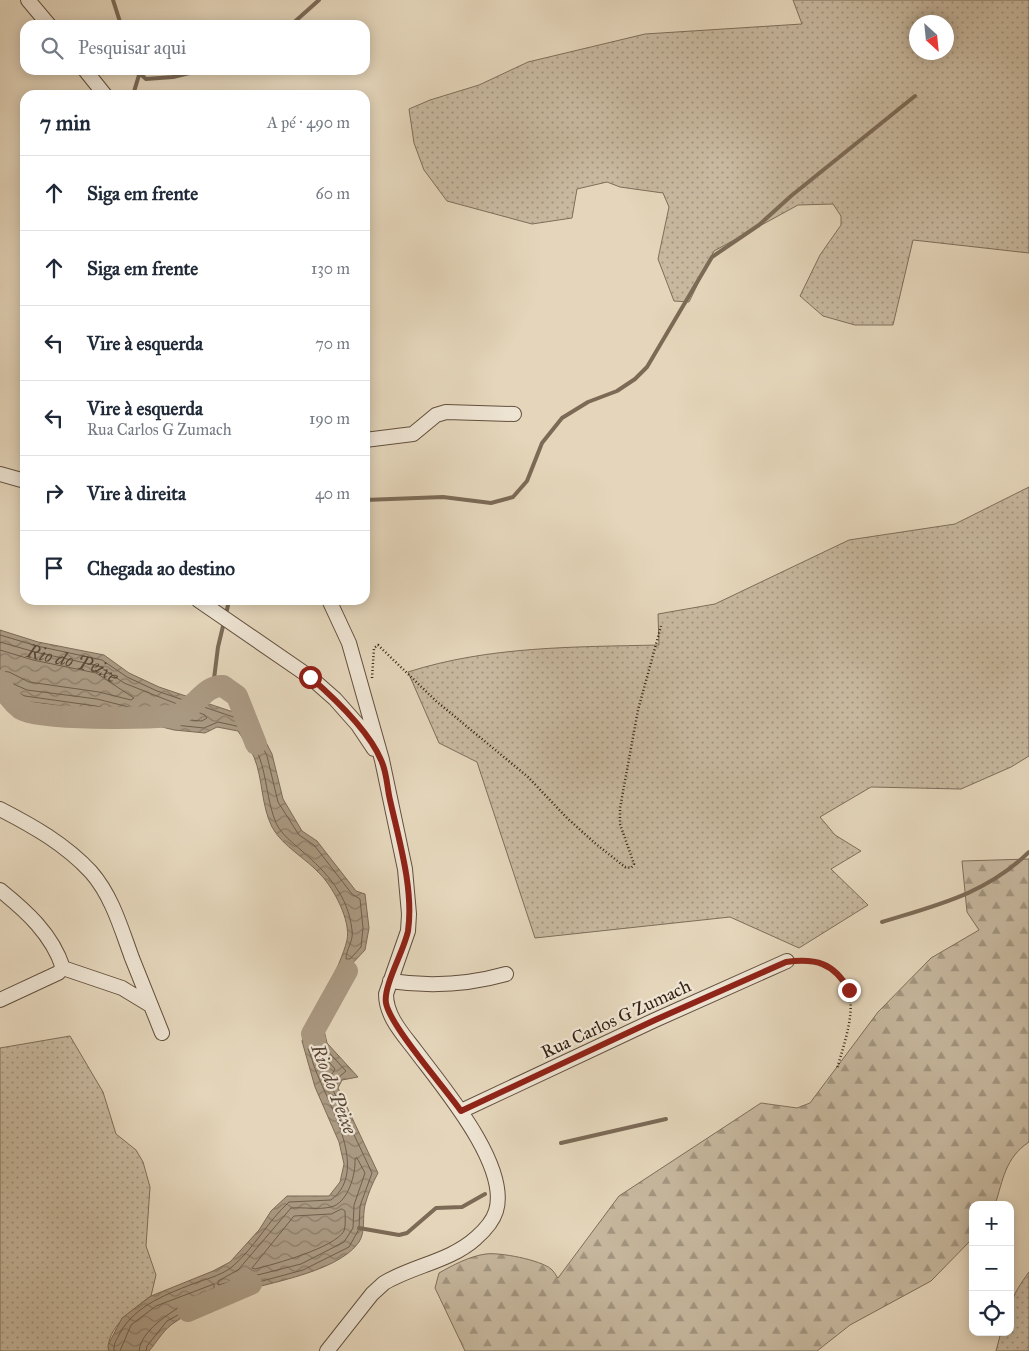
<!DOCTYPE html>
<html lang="pt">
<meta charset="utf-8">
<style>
body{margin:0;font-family:"IM FELL Great Primer",serif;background:#f2f2f3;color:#1f2937}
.controls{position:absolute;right:15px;bottom:15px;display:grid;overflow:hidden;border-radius:10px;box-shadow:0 2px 12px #0003}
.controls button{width:45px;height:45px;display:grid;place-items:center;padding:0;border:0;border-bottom:1px solid #e0e1e3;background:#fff;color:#1f2937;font:25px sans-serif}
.compass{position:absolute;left:909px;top:15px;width:45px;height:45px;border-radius:50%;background:#fff;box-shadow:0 2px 12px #0003;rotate:153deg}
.stop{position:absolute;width:15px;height:15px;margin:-11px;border:4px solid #8f2418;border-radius:50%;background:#fff}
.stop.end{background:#8f2418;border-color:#fff;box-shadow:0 1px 5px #0008}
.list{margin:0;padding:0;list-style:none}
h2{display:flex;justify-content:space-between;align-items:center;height:65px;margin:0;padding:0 20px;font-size:21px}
h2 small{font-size:16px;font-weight:400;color:#747a83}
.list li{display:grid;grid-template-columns:32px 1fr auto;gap:15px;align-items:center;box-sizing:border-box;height:75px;padding:0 20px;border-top:1px solid #e0e1e3}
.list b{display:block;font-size:19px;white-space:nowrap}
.list p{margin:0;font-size:16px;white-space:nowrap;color:#747a83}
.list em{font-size:16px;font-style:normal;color:#747a83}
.icon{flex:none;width:28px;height:28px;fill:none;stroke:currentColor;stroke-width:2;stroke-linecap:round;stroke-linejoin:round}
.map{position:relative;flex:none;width:1029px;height:1351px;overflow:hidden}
.search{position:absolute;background:#fff;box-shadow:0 2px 12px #0003;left:20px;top:20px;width:350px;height:55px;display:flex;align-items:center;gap:12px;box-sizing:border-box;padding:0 18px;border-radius:15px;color:#747a83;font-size:19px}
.panel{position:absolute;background:#fff;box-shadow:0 2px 12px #0003;left:20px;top:90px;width:350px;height:515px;border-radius:15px}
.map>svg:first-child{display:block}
</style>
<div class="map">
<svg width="1029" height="1351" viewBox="0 0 1029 1351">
<defs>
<pattern id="grass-dots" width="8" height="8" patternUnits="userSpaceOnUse" patternTransform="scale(1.25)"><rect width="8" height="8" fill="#c7b89f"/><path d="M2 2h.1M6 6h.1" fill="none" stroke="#a29580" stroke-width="1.8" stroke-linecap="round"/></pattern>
<pattern id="forest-firs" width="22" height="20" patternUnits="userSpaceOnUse" patternTransform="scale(1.25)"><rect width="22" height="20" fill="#c7b89f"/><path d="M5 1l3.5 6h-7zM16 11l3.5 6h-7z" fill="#a29580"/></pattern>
<pattern id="water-waves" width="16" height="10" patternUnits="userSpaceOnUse" patternTransform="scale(1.25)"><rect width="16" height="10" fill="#aa9982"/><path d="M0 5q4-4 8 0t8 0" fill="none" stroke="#8b7c69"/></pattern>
</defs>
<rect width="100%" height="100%" fill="#e5d6bb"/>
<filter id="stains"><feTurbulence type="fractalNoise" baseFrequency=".004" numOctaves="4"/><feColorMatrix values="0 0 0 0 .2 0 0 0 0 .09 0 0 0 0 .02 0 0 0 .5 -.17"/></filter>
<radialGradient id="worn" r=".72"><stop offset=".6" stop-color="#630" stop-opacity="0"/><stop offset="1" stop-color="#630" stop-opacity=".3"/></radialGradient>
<path fill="url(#grass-dots)" stroke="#7e6e5a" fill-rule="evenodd" d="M793,0H1029V253L913,240L893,325H855L823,316L800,296L820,255L841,225V216L833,204L798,205L714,251L689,302L674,301L658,259L669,207L663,193L620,187L607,182L577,189L572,218L532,224L447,201L424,170L414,143L409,109L430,100L479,85L528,62L645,34L802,24ZM946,22V52H916V22Z
M1029,487V756L1011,767L961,789L871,787L820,817L835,835L861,851L831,869L868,905L799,948L730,917L535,938L477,762L439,743L408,672C489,646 575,647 659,645L658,614L715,604L849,540L955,524Z
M70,1036L103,1092L116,1134L136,1150L143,1162L150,1187L146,1246L156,1275L151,1296C136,1307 104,1329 109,1351H0V1048Z
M1029,1272V1351H996L1001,1332H1010C1010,1301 1011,1297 1029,1272Z"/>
<path fill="url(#forest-firs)" stroke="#7e6e5a" d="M1029,859V1142C1005,1158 1003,1180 995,1205H973V1238L931,1281L850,1325L817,1351H465L435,1288L439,1273C453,1265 470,1256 486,1254C499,1252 541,1260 551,1269C554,1271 556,1276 558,1278L619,1196L761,1103L797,1108L810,1103L878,1012L931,958L979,930L967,912L962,861Z"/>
<path fill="url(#water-waves)" stroke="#7c6a56" d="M0,630L38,642L104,655L129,673L159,687L254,719L272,754L283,799L302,831L317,841L356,891L365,894L369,928L365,950L349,967L345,988L329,1001L324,1010L323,1026L327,1043L358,1077L342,1080L338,1088L378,1173C372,1184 368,1194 365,1205C362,1218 366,1231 359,1242C336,1275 257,1284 222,1297C208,1302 183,1316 171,1325C163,1331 156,1343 149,1351H109L108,1345L122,1318L151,1296L213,1271L230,1262L259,1230L271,1211L287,1196H329L340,1182L344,1164L339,1142L315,1087L302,1041C314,1012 340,969 347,940C351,921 334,889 321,875C306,858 283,847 272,827C261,805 263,779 254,757C250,748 243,739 238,731L217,727L205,733L174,730L95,710L23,701L2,690L0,686Z"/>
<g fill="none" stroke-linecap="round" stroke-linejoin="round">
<g stroke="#705e4b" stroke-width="1">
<path d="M0,635L37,646L102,660L127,677L157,691L251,723L267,756L278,802L299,835L314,845L352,894L360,899L363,928L361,947L350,959H346C346,949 354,941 352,930C348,895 327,873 302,851C293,843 281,834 276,823C267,801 267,778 259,756C256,746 247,735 241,727L218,722L204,728L175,725L96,706L25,696L0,685"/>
<path id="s1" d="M0,642L35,652L99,666L124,683L205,715L207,718L202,721L176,719L97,699L27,690L0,678"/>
<path d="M0,650L33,660L96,673L134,698L131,700L99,692L29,682L9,672L0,671"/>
<path d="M319,1054H322L335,1069L328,1081L325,1079Z"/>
<path d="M357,1158L365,1173L354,1205L353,1228L344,1242L301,1264L218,1285V1281L238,1270L291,1208C304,1207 318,1210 331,1207C348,1203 356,1174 355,1159Z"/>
<path d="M342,1209L345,1211C345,1217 346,1225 344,1231C334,1248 275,1264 255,1269L252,1268L294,1216L331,1214Z"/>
<path d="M114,1351C113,1344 117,1339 120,1333C135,1305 169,1293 198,1282C210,1278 224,1274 233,1266C255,1247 268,1221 289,1202L331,1200C372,1169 325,1100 313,1063C312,1057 306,1047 307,1041C308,1036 312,1031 314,1027L317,1026L323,1046L346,1071L338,1078L333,1090L372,1173L360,1206L359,1229L349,1247L303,1270L218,1293L167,1321L147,1346L146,1351"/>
<path d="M120,1351L131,1325L156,1306L214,1284V1288C192,1300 141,1324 139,1351"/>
</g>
<path stroke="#7c6a56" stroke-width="4" d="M113,0L121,25
M291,25L319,0
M136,70L146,79L173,77L202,70
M133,95L139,75
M365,500L443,497L491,503L513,497L527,481L542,443L562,418L588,402L617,391L635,379L647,367L712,257L759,225L791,196L915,96
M226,615L229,600
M213,687L218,647L224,622
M882,922C937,905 986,894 1029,852
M561,1143L666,1119
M359,1228L399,1235L407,1233L436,1208L462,1207L485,1194"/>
<path stroke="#aa9982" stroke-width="22" d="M0,681C4,691 12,702 21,709C40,721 149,718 175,716C195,709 204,685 223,686L237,696L256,744
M315,1040L312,1034L347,971
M188,1311L251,1284"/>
<defs>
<path id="minor" d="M28,0L49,25
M85,70L105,95
M365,440L413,434L436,415L446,412L514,414
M0,474L25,481
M198,600L310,677L335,699L358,725L374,749
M0,809C33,826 65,844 91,872C112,896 121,928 132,958C142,983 152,1008 162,1033
M0,890C26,911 52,934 63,968L58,973L0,1000
M63,968L122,988L150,1005
M390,981C431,987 467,985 506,974
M461,1111L655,1020L787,961
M327,1351L372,1294L384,1283C412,1266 451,1261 476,1238C484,1231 493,1221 496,1211C510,1165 441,1085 415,1050C402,1033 386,1016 386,994L408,931L409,914L405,869L382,760L349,643L329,600"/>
</defs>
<use href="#minor" stroke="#62503e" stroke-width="16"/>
<path stroke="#362314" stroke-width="2.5" stroke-dasharray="1 2.5" stroke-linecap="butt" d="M372,678L374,648L378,645L436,701L528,777L567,818L596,844L625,867L631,868L634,864L620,824V808L638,710L661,626
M799,960C808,959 817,962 825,965C868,983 846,1036 837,1069"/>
<use href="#minor" stroke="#eee4d3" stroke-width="14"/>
</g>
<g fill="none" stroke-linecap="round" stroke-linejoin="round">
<path stroke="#8f2418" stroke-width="6" d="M310,677C333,697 369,731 381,760C387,772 387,788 390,800C399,840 414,890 408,931C404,951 383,986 386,1003C390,1026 445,1088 461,1111L655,1020L786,962C816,958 834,963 849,990"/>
</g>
<g text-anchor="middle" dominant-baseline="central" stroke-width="4.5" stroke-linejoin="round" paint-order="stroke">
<g font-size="18" fill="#362314" stroke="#eee4d3">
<text transform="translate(616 1019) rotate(-25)">Rua Carlos G Zumach</text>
</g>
<g font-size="19" font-style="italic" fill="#594635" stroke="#eee4d3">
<text stroke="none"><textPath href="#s1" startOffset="76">Rio do Peixe</textPath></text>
<text transform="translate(334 1089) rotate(69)">Rio do Peixe</text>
</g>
</g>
<rect width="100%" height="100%" filter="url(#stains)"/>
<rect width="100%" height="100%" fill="url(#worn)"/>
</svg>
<div class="controls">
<button>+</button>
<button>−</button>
<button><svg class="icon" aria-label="locate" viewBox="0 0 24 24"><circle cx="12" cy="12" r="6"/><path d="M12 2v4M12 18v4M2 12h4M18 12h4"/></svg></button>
</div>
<svg class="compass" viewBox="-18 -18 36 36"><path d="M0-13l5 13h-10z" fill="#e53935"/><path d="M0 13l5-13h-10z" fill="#747a83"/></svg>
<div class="stop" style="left:310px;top:677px"></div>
<div class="stop end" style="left:849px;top:990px"></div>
<div class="search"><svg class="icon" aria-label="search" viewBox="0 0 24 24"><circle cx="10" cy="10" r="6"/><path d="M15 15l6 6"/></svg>Pesquisar aqui</div>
<section class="panel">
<h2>7 min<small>A pé · 490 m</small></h2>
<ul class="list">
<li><svg class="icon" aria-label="ahead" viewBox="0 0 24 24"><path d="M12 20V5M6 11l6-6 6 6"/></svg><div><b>Siga em frente</b></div><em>60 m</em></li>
<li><svg class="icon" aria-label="ahead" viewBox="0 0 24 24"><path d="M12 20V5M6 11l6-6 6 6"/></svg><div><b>Siga em frente</b></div><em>130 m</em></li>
<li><svg class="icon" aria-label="left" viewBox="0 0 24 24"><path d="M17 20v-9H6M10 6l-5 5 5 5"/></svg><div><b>Vire à esquerda</b></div><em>70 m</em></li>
<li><svg class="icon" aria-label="left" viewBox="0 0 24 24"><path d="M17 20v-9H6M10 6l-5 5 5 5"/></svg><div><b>Vire à esquerda</b><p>Rua Carlos G Zumach</p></div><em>190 m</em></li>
<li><svg class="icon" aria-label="right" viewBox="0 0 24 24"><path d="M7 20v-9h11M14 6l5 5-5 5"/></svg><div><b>Vire à direita</b></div><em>40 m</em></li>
<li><svg class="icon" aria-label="arrive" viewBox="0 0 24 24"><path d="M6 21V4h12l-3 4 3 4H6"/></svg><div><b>Chegada ao destino</b></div></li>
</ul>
</section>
</div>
